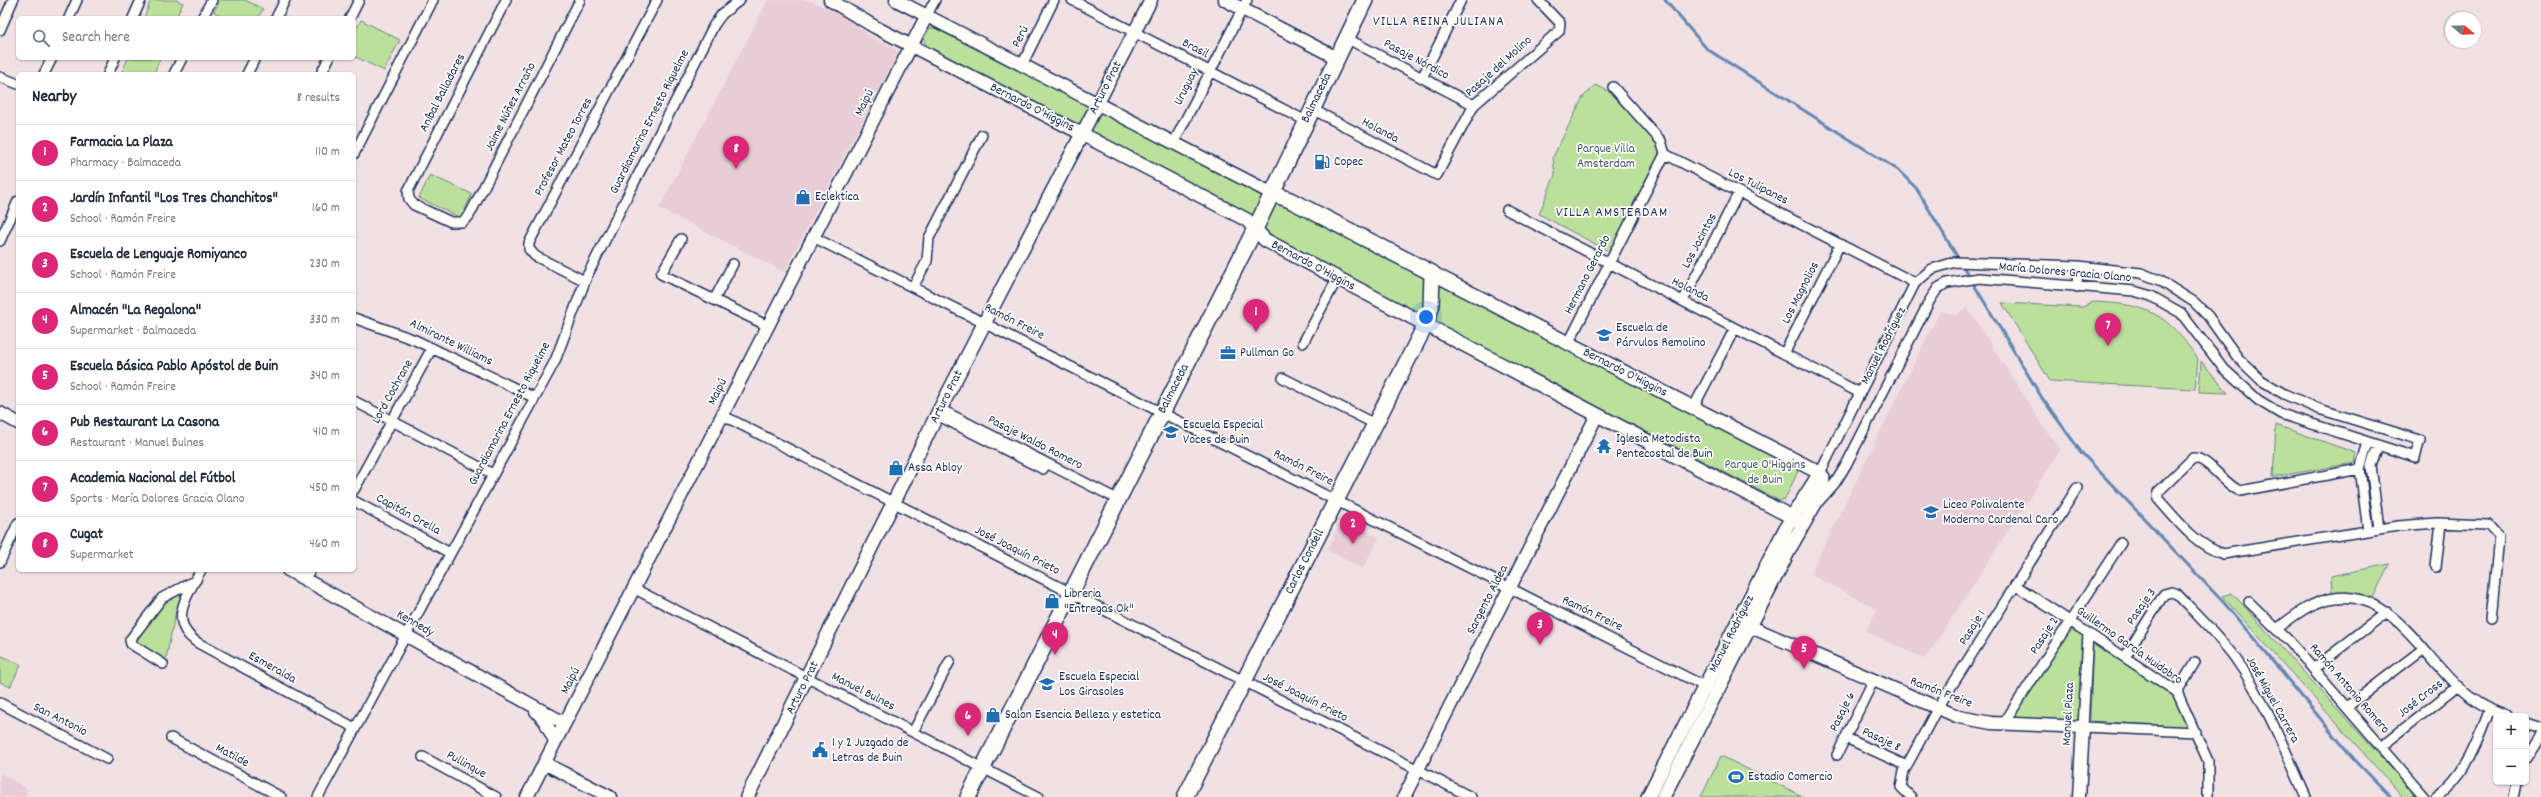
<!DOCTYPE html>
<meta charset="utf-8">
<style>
body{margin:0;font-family:Dekko,sans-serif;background:#f2f2f3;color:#1f2937}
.controls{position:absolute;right:12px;bottom:12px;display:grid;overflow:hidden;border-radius:6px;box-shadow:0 1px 3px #0004}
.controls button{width:36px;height:36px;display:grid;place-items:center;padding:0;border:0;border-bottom:1px solid #e0e1e3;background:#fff;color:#1f2937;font:20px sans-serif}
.compass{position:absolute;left:2445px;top:12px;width:36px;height:36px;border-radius:50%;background:#fff;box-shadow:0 1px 3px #0004;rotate:109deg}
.you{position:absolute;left:1426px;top:317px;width:14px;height:14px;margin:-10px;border:3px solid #fff;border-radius:50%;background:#1a73e8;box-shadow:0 0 0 6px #1a73e833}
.badge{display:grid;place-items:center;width:26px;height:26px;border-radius:50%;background:#db2777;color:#fff;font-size:13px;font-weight:700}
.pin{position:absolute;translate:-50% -33px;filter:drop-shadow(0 1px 2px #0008)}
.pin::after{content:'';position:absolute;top:21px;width:14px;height:12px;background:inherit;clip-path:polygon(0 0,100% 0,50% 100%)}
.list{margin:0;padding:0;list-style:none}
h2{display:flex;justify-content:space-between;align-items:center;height:52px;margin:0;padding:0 16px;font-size:17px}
h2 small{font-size:13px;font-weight:400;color:#747a83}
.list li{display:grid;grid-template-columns:26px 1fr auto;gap:12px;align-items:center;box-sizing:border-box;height:56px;padding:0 16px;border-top:1px solid #e0e1e3}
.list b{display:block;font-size:15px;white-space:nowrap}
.list p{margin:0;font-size:13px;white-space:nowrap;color:#747a83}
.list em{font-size:13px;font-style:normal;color:#747a83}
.icon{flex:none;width:22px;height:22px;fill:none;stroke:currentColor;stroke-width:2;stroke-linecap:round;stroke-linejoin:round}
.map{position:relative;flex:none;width:2541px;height:797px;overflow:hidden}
.search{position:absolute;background:#fff;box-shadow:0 1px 3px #0004;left:16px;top:16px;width:340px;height:44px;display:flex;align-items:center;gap:10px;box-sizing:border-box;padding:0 14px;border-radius:6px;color:#747a83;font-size:15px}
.panel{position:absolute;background:#fff;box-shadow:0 1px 3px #0004;left:16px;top:72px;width:340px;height:500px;border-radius:6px}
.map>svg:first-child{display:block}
</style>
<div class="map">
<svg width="2541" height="797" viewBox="0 0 2541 797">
<rect width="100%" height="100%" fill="#f1e0e4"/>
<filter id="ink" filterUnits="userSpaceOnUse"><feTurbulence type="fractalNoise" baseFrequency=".025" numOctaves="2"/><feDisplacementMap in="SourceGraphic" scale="8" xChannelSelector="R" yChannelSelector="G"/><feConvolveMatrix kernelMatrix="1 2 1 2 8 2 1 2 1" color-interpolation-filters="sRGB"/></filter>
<g filter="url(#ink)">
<path fill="#e8cdd7" d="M768,0H809L845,17L870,36L899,51L784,272L659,208Z
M1967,307L2047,432L2061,449L1925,659L1866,631L1877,609L1810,574L1940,311L1956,315Z
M1343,519L1379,538L1363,569L1327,550Z
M0,773L28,789L24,797H0Z"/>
<path fill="#bae09c" stroke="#6a887d" d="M151,0H176L183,3L176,18H144Z
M220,0H245L263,9L258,18H226L214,12Z
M361,20L400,40L384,71L354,56V33Z
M930,28H937L1434,280L1795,467L1798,471L1785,499L1780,501L1772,497L1279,241L1246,213L927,47L923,38Z
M128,58H160L154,74H121Z
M1596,85L1608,91L1658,143L1660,152L1610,252L1539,214L1555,175L1553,157L1583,97Z
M430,175L472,194L461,218L419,198Z
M2093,302C2149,304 2166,313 2198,359L2195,389L2050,381L2002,303L2083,307Z
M2201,361L2228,393L2199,392Z
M2276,425L2356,453L2354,463L2273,477Z
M2389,564L2373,598L2361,594H2332L2331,576Z
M185,590L176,611L165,663L133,642L167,599Z
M2232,593L2410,789L2415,797H2403L2222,596Z
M2072,625L2085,634L2081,724L2013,717Z
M2093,639L2172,691L2192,727L2090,721Z
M0,655L21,665L10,687L0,682Z
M1721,756L1804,797H1701Z"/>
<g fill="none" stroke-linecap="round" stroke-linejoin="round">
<path stroke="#6289b4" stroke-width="3" d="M1665,0L1707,49L1898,170L1916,188L2042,398L2081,452L2225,604L2354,759L2391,797"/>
<defs>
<path id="minor" d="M506,0L408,191L409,199L414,205L451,222H462L469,216L580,0
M1072,0L1306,121
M927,15L935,0
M69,18L77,0
M133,18L141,0
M202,18L212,0
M276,18L285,0
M350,18L359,0
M0,30L13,0
M1346,38L1474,105
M1022,65L1054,0
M44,74L52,58
M108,74L115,58
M174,74L182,58
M247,74L255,58
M321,74L329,58
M0,77L18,84
M1422,78L1461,0
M1613,87L1661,141L1665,154
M1312,109L1437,175L1474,105L1559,31L1560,23L1538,0
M1173,144L1247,0
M354,154L433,0
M1665,154L1915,283
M1507,210L1860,393
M813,237L1710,689
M681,239L661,274L768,326
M0,241L18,201
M585,281L535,256L529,249V243L657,0
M913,287L927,261L929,238L982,135
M2077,287L2078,266
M714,300L733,264
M1683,301L1739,192
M354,318L415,340L535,398
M1303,343L1337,279
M1568,344L1665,154
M1784,354L1840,244
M1283,378L1375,424
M354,401L493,474
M1693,408L1735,328
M940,409L1119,500
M722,415L1471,797
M937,415L1043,469
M2368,443L2360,469L2368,531
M2378,446L2371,466L2379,529
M2360,469L2240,491C2224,485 2208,457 2193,458L2158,492V499C2178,521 2194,544 2223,554L2398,526L2437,523L2488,525L2499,537L2491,619
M1820,473L1915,283L1932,269L1955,262L2078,266L2141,273L2159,280L2194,302L2208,316L2238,358L2261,380L2284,394L2319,409L2420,440L2415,457L2281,414L2258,400L2224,369L2181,313L2151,296L2134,291L1979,278L1947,283L1938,288L1930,300L1846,465L1835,483L1820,500
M354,490L432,348
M354,501L450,553
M0,562L18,523
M2436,567L2441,523
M201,570C188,594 166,622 198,643L355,728
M305,579L310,570
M2015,585L2177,692L2208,761V797
M633,588L1039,797
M2249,602L2289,641L2424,797
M2277,629C2288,620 2300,611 2312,605C2380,573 2417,648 2457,686C2471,699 2487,709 2506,716
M2088,633L2083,727L2196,732
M2125,657L2164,594L2172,592L2177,594C2197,615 2218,635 2235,658C2265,700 2285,750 2306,797
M163,664L131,644L130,640L162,598L196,580
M2313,669L2387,612
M2177,692L2195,662
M0,703L107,759
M2347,707L2423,649
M2004,723L2121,543
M2526,723L2541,728
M913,732L950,661
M171,738L281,797
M1846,738L1907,766
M2382,746L2458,686
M1837,755L1873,681
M423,757L496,797
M2526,758L2541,734
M318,797L555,361L587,276L714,25L722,14L740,0
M1911,797L1901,787L1904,771L1937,709L2077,488
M2436,797C2466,776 2477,742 2490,709
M2513,797L2516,782"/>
<path id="tertiary" d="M830,0L875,27L1082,134L1151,0
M896,0L1271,193
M1225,0L1337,58
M0,413L18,423
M288,570L564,723
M1742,623L1959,717L1991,723L2083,727L2079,797
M536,711L545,721L555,741
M544,763L610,797
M527,797L927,15
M1404,797L1597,415"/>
<path id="secondary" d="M1432,273L1820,473L1823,478L1821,493L1791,546L1663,797
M747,797L940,409L1082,134L1247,220L1265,240L1803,523
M1648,797L1790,520L1820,473"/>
<path id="primary" d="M968,797L1255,229L1365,0
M1185,797L1425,326L1431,308L1432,273L1290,200L1271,193"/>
</defs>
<use href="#minor" stroke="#1b2f5e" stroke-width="12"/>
<use href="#tertiary" stroke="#1b2f5e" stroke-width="15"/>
<use href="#secondary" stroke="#1b2f5e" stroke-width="16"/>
<use href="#primary" stroke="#1b2f5e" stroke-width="18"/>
<use href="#minor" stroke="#fdfcf7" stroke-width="9"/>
<use href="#tertiary" stroke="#fdfcf7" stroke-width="12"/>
<use href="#secondary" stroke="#fdfcf7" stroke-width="13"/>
<use href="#primary" stroke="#fdfcf7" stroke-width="15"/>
</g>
</g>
<defs>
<symbol id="fuel-bare" viewBox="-9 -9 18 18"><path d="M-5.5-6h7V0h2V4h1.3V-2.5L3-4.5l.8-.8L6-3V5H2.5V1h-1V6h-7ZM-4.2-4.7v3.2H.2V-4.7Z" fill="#1f6fb2" stroke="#fdfcf7" stroke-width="2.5" paint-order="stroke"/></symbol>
<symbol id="shop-bare" viewBox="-9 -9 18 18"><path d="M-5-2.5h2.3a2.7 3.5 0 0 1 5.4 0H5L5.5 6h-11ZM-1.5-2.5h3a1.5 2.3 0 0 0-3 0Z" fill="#1f6fb2" stroke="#fdfcf7" stroke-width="2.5" paint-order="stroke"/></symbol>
<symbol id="school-bare" viewBox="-9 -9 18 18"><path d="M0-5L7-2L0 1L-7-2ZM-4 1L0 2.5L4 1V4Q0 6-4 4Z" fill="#1f6fb2" stroke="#fdfcf7" stroke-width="2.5" paint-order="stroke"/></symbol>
<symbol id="office-bare" viewBox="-9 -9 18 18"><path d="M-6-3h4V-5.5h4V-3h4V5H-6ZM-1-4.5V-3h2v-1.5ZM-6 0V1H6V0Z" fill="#1f6fb2" stroke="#fdfcf7" stroke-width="2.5" paint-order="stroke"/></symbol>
<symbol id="temple-bare" viewBox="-9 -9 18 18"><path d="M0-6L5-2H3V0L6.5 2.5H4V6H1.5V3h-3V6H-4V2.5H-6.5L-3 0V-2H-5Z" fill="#1f6fb2" stroke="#fdfcf7" stroke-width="2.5" paint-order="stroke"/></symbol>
<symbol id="civic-bare" viewBox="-9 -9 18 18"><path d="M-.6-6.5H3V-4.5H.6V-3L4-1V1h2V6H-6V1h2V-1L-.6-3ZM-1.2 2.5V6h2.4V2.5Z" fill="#1f6fb2" stroke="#fdfcf7" stroke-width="2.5" paint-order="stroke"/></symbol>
<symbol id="stadium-bare" viewBox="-9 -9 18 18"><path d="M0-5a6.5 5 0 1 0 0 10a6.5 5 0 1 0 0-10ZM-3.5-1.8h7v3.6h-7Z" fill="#1f6fb2" stroke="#fdfcf7" stroke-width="2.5" paint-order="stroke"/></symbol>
</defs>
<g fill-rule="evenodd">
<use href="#fuel-bare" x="1311" y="151" width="22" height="22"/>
<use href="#shop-bare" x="792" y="186" width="22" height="22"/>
<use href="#school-bare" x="1593" y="324" width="22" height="22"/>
<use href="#office-bare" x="1217" y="342" width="22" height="22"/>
<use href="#school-bare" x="1160" y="421" width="22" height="22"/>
<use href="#temple-bare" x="1593" y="435" width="22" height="22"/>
<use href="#shop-bare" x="885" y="457" width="22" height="22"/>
<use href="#school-bare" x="1920" y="501" width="22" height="22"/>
<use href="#shop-bare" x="1041" y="590" width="22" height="22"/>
<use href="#school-bare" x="1036" y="673" width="22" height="22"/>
<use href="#shop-bare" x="982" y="704" width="22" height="22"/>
<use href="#civic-bare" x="809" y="739" width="22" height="22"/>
<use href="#stadium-bare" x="1725" y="766" width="22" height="22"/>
</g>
<g text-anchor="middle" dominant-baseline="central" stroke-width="3.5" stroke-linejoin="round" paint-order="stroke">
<g font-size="13" fill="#1b2f5e" stroke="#fdfcf7">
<text transform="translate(1021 37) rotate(-63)">Perú</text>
<text transform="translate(1195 49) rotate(27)">Brasil</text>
<text transform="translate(1416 60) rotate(28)">Pasaje Nórdico</text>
<text transform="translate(1499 67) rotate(-42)">Pasaje del Molino</text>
<text transform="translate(1187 87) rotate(-63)">Uruguay</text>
<text transform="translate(1106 88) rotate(-63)">Arturo Prat</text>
<text transform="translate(443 93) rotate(-63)">Aníbal Balladares</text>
<text transform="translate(1317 98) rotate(-64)">Balmaceda</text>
<text transform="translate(865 103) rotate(-63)">Maipú</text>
<text transform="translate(511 107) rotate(-63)">Jaime Núñez Arraño</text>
<text transform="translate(1032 108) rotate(27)">Bernardo O'Higgins</text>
<text transform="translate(650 122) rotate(-63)">Guardiamarina Ernesto Riquelme</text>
<text transform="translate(1380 131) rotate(28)">Holanda</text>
<text transform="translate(564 147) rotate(-62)">Profesor Mateo Torres</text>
<text transform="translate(1758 187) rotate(27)">Los Tulipanes</text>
<text transform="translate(1700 241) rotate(-62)">Los Jacintos</text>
<text transform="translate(1313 266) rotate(28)">Bernardo O'Higgins</text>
<text transform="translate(2065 273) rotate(5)">María Dolores Gracia Olano</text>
<text transform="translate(1588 275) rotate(-63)">Hermano Gerardo</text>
<text transform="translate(1690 290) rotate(27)">Holanda</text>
<text transform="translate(1801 293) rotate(-63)">Los Magnolios</text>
<text transform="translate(1014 322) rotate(27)">Ramón Freire</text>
<text transform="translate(451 343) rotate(26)">Almirante Williams</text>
<text transform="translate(1884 346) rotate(-63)">Manuel Rodríguez</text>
<text transform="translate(1625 373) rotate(27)">Bernardo O'Higgins</text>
<text transform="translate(1174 389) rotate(-63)">Balmaceda</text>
<text transform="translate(393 392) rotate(-61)">Lord Cochrane</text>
<text transform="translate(718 392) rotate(-63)">Maipú</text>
<text transform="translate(947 397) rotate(-63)">Arturo Prat</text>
<text transform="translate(510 414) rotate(-62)">Guardiamarina Ernesto Riquelme</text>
<text transform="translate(1035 443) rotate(27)">Pasaje Waldo Romero</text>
<text transform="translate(1303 468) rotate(27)">Ramón Freire</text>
<text transform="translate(408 515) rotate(29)">Capitán Orella</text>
<text transform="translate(1017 551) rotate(27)">José Joaquín Prieto</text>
<text transform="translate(1305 562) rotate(-63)">Carlos Condell</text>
<text transform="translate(1488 600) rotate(-63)">Sargento Aldea</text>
<text transform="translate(2142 607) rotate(-55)">Pasaje 3</text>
<text transform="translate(1592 614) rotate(26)">Ramón Freire</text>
<text transform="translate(415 624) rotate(30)">Kennedy</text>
<text transform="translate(1973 628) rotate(-58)">Pasaje 1</text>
<text transform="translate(1732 634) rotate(-63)">Manuel Rodríguez</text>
<text transform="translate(2045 636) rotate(-57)">Pasaje 2</text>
<text transform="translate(2129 646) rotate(35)">Guillermo García Huidobro</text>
<text transform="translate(272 668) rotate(29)">Esmeralda</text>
<text transform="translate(571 681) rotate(-63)">Maipú</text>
<text transform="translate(803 688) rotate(-63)">Arturo Prat</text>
<text transform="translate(2349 689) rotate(49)">Ramón Antonio Romero</text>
<text transform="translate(863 692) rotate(27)">Manuel Bulnes</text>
<text transform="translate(1941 693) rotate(21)">Ramón Freire</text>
<text transform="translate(1305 698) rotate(27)">José Joaquín Prieto</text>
<text transform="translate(2421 699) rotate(-38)">José Cross</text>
<text transform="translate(2272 700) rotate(61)">José Miguel Carrera</text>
<text transform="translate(1843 712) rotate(-64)">Pasaje 6</text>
<text transform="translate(2069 714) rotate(-87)">Manuel Plaza</text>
<text transform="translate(60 720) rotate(27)">San Antonio</text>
<text transform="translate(1881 740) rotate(25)">Pasaje 8</text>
<text transform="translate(232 756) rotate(28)">Matilde</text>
<text transform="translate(466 765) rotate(29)">Pullinque</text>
</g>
<g font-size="13" fill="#435b6e" stroke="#fdfcf7">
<text x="1606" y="149">Parque Villa<tspan x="1606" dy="15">Amsterdam</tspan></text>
<text x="1765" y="465">Parque O'Higgins<tspan x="1765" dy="15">de Buin</tspan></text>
</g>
<g font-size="13" fill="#1b2f5e" stroke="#fdfcf7" text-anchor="start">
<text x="1334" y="162">Copec</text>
<text x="815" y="197">Eclektica</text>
<text x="1616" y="328">Escuela de<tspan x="1616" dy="15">Párvulos Remolino</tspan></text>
<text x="1240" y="353">Pullman Go</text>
<text x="1183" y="425">Escuela Especial<tspan x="1183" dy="15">Voces de Buin</tspan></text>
<text x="1616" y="439">Iglesia Metodista<tspan x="1616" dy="15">Pentecostal de Buin</tspan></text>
<text x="908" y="468">Assa Abloy</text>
<text x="1943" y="505">Liceo Polivalente<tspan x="1943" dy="15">Moderno Cardenal Caro</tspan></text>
<text x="1064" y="594">Libreria<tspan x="1064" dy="15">"Entregas Ok"</tspan></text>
<text x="1059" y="677">Escuela Especial<tspan x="1059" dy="15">Los Girasoles</tspan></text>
<text x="1005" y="715">Salon Esencia Belleza y estetica</text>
<text x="832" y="743">1 y 2 Juzgado de<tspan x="832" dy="15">Letras de Buin</tspan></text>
<text x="1748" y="777">Estadio Comercio</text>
</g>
<g font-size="14" letter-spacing="1" fill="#1b2f5e" stroke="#fdfcf7">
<text x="1439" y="22">VILLA REINA JULIANA</text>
<text x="1612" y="213">VILLA AMSTERDAM</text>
</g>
</g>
</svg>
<div class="controls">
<button>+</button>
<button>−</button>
</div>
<svg class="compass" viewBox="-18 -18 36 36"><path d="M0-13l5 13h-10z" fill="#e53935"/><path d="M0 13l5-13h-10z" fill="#747a83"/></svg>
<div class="you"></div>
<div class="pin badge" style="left:1256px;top:332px">1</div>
<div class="pin badge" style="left:1353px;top:544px">2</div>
<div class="pin badge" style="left:1540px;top:645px">3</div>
<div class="pin badge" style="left:1055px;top:655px">4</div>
<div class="pin badge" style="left:1804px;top:669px">5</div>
<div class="pin badge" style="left:968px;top:736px">6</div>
<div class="pin badge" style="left:2108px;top:346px">7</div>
<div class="pin badge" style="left:736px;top:169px">8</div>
<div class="search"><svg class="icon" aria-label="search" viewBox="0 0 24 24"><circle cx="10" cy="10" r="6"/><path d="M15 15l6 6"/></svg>Search here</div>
<section class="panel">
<h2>Nearby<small>8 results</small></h2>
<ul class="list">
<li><span class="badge">1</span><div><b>Farmacia La Plaza</b><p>Pharmacy · Balmaceda</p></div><em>110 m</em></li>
<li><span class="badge">2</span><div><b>Jardín Infantil &quot;Los Tres Chanchitos&quot;</b><p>School · Ramón Freire</p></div><em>160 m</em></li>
<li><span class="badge">3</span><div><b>Escuela de Lenguaje Romiyanco</b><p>School · Ramón Freire</p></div><em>230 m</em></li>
<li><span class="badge">4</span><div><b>Almacén &quot;La Regalona&quot;</b><p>Supermarket · Balmaceda</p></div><em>330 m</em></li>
<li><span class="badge">5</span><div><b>Escuela Básica Pablo Apóstol de Buin</b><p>School · Ramón Freire</p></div><em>340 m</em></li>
<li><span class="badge">6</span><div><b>Pub Restaurant La Casona</b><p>Restaurant · Manuel Bulnes</p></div><em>410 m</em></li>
<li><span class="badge">7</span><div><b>Academia Nacional del Fútbol</b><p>Sports · María Dolores Gracia Olano</p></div><em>450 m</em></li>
<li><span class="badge">8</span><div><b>Cugat</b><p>Supermarket</p></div><em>460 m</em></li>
</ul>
</section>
</div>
